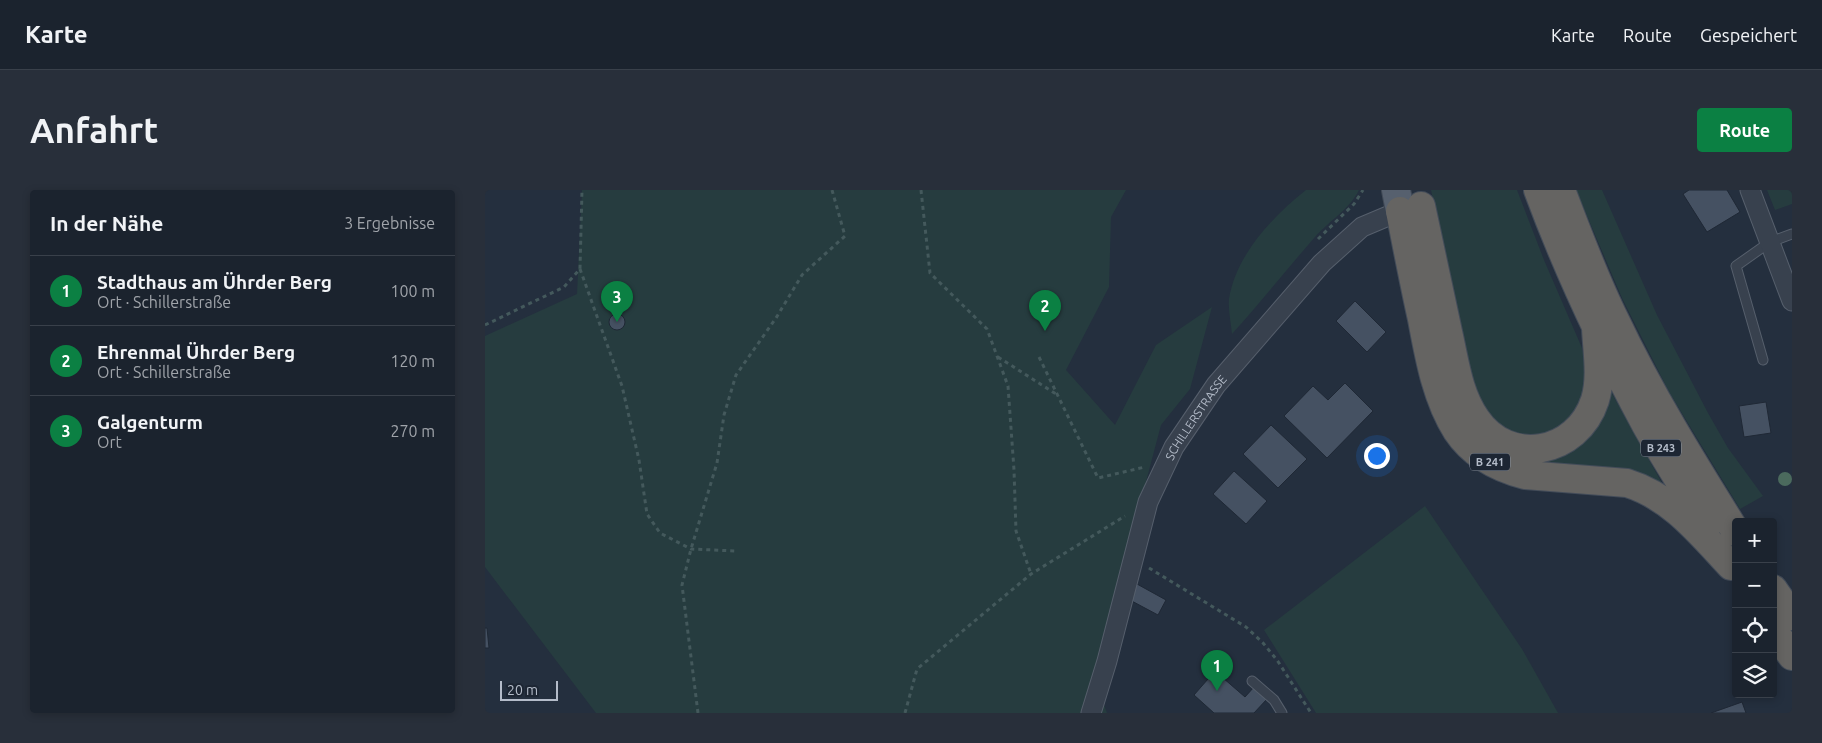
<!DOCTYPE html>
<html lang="de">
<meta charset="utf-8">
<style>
body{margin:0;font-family:Ubuntu,sans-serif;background:#282f3a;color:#f1f3f6}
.controls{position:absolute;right:15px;bottom:15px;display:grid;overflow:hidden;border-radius:5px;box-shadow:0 2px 8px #0003}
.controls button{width:45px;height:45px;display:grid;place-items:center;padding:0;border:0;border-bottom:1px solid #39404a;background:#1b232e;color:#f1f3f6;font:25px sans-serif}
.scale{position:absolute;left:15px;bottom:12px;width:58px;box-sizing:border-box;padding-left:5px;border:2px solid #b4bcc9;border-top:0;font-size:14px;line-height:18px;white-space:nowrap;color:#b4bcc9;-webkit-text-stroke:4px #1d2633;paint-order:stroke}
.you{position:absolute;left:891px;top:265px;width:18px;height:18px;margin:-12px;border:4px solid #fff;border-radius:50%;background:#1a73e8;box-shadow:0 0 0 8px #1a73e833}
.badge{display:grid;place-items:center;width:32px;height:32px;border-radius:50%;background:#0b8043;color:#fff;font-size:16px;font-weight:700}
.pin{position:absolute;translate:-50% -41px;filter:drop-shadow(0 1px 2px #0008)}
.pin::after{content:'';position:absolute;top:26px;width:18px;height:15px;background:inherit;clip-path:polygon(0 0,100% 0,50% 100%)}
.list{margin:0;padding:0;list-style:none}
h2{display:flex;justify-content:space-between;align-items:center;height:65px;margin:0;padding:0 20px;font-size:21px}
h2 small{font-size:16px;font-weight:400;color:#a0a4aa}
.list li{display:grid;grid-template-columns:32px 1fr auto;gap:15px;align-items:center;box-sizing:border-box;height:70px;padding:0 20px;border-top:1px solid #39404a}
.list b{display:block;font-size:19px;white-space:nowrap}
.list p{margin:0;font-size:16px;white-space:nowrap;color:#a0a4aa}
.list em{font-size:16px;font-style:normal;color:#a0a4aa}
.icon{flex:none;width:28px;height:28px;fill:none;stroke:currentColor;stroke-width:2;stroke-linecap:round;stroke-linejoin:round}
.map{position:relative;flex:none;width:1307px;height:523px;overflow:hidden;border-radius:5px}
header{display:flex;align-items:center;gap:30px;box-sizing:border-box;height:70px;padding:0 25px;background:#1b232e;border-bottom:1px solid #39404a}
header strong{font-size:24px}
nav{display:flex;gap:28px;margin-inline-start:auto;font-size:18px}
.intro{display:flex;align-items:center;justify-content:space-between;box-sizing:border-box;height:120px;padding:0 30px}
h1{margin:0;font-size:35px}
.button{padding:12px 22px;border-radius:5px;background:#0b8043;color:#fff;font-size:18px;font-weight:700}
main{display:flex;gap:30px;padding:0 30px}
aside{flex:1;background:#1b232e;border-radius:5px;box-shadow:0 2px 8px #0003}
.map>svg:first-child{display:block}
</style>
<header>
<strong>Karte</strong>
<nav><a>Karte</a><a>Route</a><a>Gespeichert</a></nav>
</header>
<div class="intro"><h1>Anfahrt</h1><a class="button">Route</a></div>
<main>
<aside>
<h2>In der Nähe<small>3 Ergebnisse</small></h2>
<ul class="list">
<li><span class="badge">1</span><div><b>Stadthaus am Ührder Berg</b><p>Ort · Schillerstraße</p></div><em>100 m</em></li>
<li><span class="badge">2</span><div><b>Ehrenmal Ührder Berg</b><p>Ort · Schillerstraße</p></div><em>120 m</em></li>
<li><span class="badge">3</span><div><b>Galgenturm</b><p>Ort</p></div><em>270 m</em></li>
</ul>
</aside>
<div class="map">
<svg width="1307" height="523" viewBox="0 0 1307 523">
<rect width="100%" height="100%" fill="#242f3e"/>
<path fill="#263c3f" d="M97,0H641L626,27L624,97L581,180L630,235L671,155L727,117L705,199L676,235L609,488L622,523H111L0,377V146L92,104Z
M821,0H874C864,20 844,31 830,47C802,79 776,112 747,144C746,133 743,120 744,109C751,65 787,27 821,0Z
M946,0H1032L1059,70L1097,158L1100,173L1101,197L1085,234L1047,250L1011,237L989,201Z
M1091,0H1117L1172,125L1223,223L1243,258L1278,306L1255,319L1184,202L1137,108Z
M1282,0H1307V14L1290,20Z
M964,188L1036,267L1124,198L1182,302L1055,277L1011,266Z
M940,316L1037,459L1073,523H831L779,440Z"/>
<path fill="#455162" stroke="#1f2835" d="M1204,0H1242L1255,22L1222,42L1198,4Z
M870,111L901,142L882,162L851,131Z
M124 132a8 8 0 1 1 16 0a8 8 0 1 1-16 0Z
M860,193L888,221L842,268L799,226L828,196L843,210Z
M1281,212L1286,243L1259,247L1254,216Z
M786,235L822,269L793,298L758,264Z
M749,281L782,311L761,334L728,304Z
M652,394L681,410L673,425L643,409Z
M0,438H2L4,458H0Z
M730,481L760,507L769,497L782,509L769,523H729L709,505Z
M1257,512L1261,523H1226Z"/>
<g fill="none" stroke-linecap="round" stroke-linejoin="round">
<defs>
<path id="service" d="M1278,170L1251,76L1285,52L1307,44
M767,491L789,510L797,523"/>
<g id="minor">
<path d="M1265,0L1307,111"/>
<path id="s1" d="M606,523L622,471L663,312L689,257L731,195L837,73L877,37L915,21L925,18"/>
</g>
<path id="primary" d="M911,0L915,21"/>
<path id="trunk" d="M1053,0C1083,81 1120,159 1161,235C1180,269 1202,302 1222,336
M1076,0C1093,44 1109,88 1130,130C1165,204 1208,273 1251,342
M936,16C945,58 954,100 963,142C970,172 973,203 991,229C1024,277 1092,265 1110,210C1117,187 1112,161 1111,138
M915,21C922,57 929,93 937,129C944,166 951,208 972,241C988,265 1013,278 1040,285L1142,293C1187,307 1215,343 1246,376
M1288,399L1307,426
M1288,440L1307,466"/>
</defs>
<use href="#service" stroke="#565f6c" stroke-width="11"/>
<use href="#minor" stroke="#565f6c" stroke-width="21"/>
<use href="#primary" stroke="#414a57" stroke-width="30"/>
<use href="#trunk" stroke="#434c59" stroke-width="30"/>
<path stroke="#44595c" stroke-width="3" stroke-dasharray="4 4" stroke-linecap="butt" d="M436,0L445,83L502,139L523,196L529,280L531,341L546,384
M833,49L869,14L878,0
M95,79L137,196L154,270L162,324L175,343L206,359L251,361
M0,135L79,97L95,79L97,0
M513,167L571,204
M554,167L613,288L660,277
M664,378L761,437L778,453L792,470L826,523
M213,523L197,395L206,359L232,273L239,225L251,185L291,128L317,85L360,46L347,0
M420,523L432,479L546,384L640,326"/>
<use href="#service" stroke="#38414e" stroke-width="9"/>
<use href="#minor" stroke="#38414e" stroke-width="19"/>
<use href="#primary" stroke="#56606e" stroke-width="28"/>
<use href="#trunk" stroke="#656462" stroke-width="28"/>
</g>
<circle fill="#4b6a5d" cx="1300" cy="289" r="7"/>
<g text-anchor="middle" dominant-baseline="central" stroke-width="4" stroke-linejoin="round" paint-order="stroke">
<g fill="#1d2633" stroke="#878f9c" stroke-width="1">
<rect x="1156" y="249.5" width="40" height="17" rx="4"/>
<rect x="985" y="263.5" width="40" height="17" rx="4"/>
</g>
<g font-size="11" font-weight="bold" fill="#b4bcc9">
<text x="1176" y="258">B 243</text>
<text x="1005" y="272">B 241</text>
</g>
<g font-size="12" fill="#b4bcc9" stroke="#1d2633">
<text stroke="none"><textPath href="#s1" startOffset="316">SCHILLERSTRASSE</textPath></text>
</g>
</g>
</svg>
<div class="controls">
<button>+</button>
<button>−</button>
<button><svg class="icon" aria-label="locate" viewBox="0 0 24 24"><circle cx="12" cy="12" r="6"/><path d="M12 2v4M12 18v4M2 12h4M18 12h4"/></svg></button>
<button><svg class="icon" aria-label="layers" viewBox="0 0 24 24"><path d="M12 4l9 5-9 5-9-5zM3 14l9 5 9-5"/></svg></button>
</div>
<div class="scale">20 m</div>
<div class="you"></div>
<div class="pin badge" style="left:732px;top:501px">1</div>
<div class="pin badge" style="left:560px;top:141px">2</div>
<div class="pin badge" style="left:132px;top:132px">3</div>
</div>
</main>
